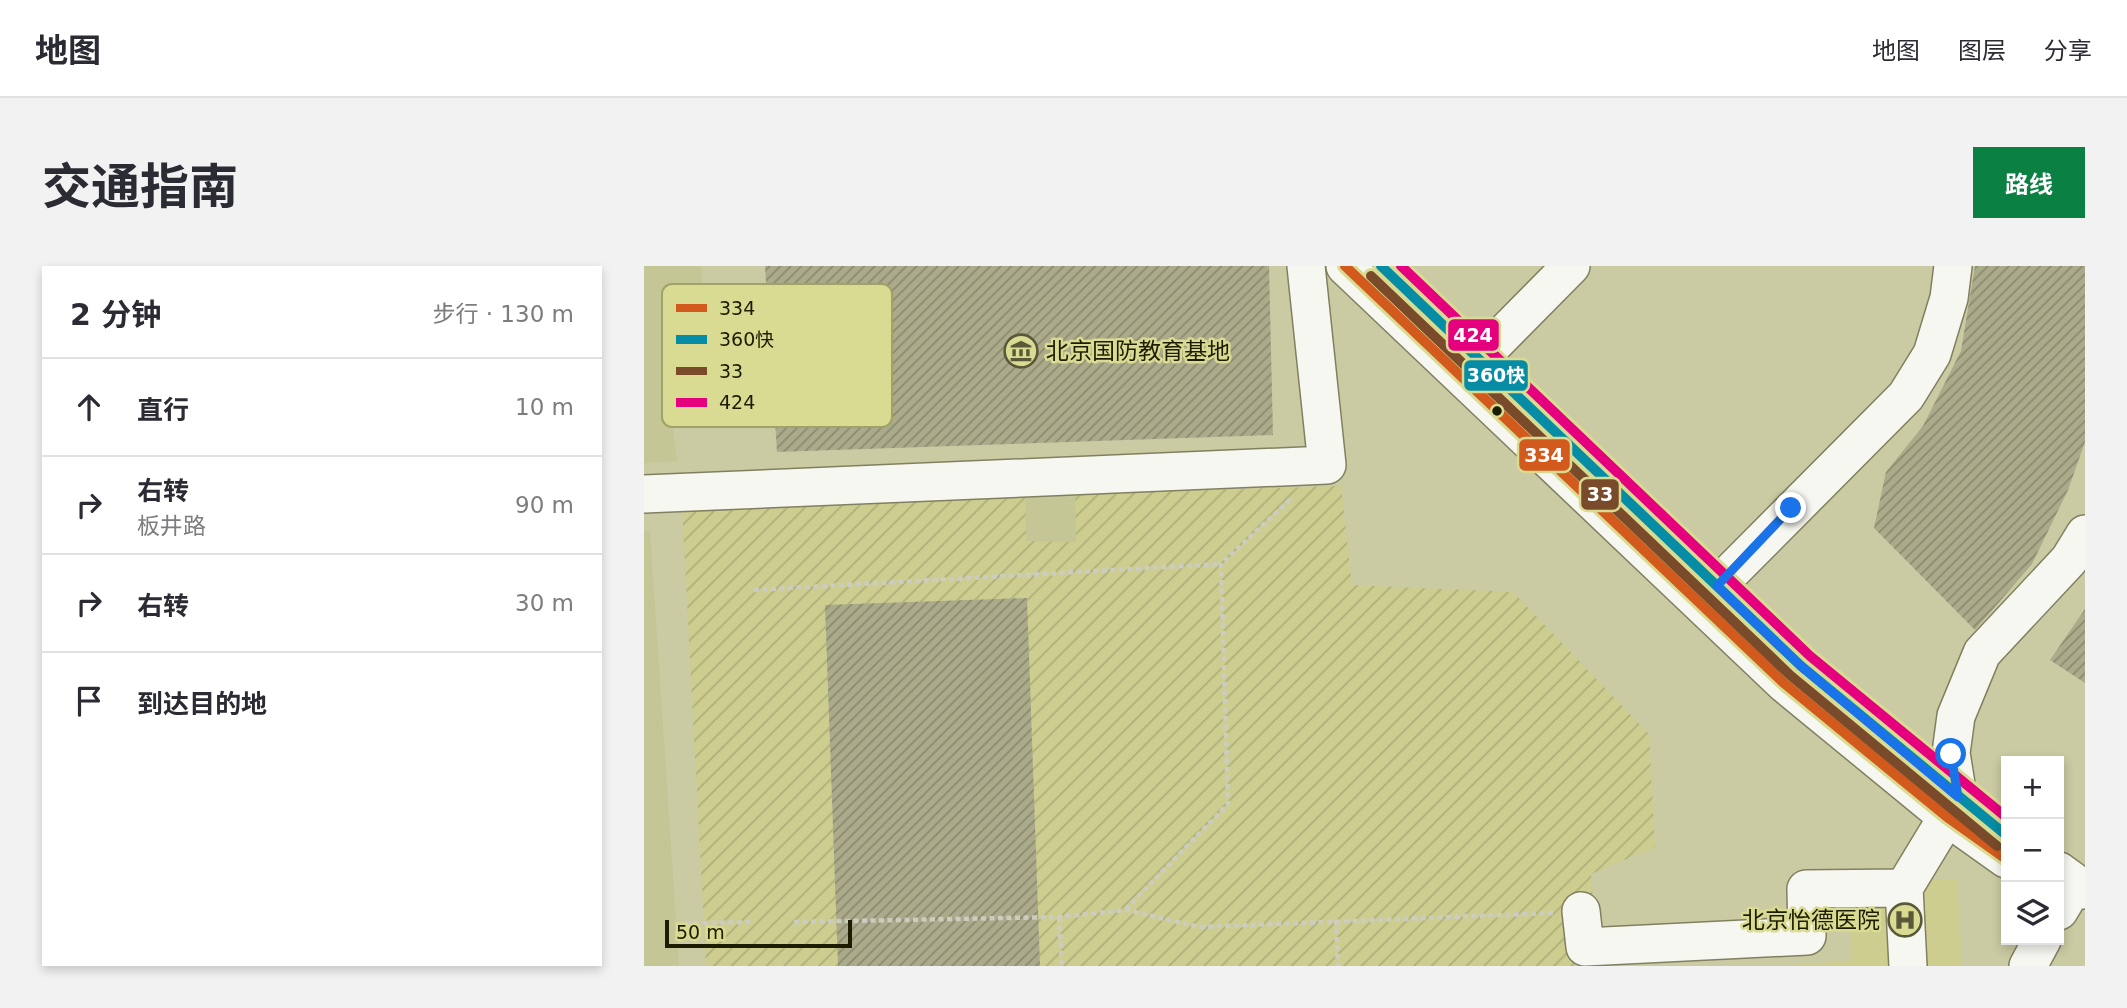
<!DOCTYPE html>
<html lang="zh">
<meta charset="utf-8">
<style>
body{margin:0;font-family:"DejaVu Sans","Noto Sans SC",sans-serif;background:#f2f2f3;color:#2b2b33}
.controls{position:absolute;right:21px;bottom:21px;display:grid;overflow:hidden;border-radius:0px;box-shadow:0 4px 10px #0003}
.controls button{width:63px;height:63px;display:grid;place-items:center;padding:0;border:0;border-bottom:2px solid #e1e1e2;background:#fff;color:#2b2b33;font:35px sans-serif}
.scale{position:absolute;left:21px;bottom:18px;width:187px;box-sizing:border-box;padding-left:7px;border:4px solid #1c1c01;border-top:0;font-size:19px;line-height:24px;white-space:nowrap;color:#1c1c01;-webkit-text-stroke:5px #d9db92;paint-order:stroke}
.stop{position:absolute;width:21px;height:21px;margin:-16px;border:5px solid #1a73e8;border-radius:50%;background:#fff}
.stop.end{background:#1a73e8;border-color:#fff;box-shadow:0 2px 7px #0008}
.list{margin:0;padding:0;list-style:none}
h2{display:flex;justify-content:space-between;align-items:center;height:91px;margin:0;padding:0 28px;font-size:30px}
h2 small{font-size:23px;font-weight:400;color:#7c7c81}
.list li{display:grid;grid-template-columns:46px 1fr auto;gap:21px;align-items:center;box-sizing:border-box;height:98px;padding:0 28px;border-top:2px solid #e1e1e2}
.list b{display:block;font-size:26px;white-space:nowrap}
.list p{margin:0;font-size:23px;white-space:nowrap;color:#7c7c81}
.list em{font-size:23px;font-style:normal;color:#7c7c81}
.icon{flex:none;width:38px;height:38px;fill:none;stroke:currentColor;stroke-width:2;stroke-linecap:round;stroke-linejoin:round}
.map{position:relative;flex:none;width:1441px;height:700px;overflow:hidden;border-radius:0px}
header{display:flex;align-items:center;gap:42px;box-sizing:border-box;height:98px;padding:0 35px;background:#fff;border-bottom:2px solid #e1e1e2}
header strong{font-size:33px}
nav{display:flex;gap:38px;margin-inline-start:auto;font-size:24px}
.intro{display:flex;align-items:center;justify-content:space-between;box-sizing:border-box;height:168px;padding:0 42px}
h1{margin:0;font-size:49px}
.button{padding:18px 32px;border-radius:0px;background:#0b8043;color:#fff;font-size:24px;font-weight:700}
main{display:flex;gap:42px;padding:0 42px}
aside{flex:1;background:#fff;border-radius:0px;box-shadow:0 4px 10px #0003}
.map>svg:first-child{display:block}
</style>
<header>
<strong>地图</strong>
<nav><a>地图</a><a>图层</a><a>分享</a></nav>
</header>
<div class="intro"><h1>交通指南</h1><a class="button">路线</a></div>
<main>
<aside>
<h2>2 分钟<small>步行 · 130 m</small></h2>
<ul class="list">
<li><svg class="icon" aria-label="ahead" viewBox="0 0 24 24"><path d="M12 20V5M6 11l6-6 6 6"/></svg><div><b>直行</b></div><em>10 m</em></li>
<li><svg class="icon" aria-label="right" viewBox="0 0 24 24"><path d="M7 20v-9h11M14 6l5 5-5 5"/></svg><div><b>右转</b><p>板井路</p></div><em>90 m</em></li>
<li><svg class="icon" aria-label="right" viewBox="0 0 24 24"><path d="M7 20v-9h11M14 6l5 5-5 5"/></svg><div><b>右转</b></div><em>30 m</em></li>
<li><svg class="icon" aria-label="arrive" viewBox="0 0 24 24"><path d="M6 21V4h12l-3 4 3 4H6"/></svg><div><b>到达目的地</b></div></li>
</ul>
</aside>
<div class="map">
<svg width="1441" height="700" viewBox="0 0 1441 700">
<defs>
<pattern id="industrial-furrows" width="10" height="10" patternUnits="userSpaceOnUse" patternTransform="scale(1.75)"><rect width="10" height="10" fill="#cccd8f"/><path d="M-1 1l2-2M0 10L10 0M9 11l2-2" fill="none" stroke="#afaf7a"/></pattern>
<pattern id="building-hatch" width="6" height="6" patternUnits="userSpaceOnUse" patternTransform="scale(1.75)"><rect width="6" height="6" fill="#abab8b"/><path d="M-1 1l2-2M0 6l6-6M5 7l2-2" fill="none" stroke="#8a8a6f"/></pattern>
</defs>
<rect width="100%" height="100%" fill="#cacaa3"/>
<path fill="#cccd8f" d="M1205,611L1313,614L1318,700H1124L1208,695Z"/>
<path fill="url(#industrial-furrows)" d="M697,220L708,319L869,326L1005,468L1011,581L947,608L954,700H62L38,240Z"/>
<path fill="#c5c696" d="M0,0H57L69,142L27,147L33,195L0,197Z
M431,227L432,276L382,275L381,229Z
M0,265H6L35,700H0Z"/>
<path fill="url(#building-hatch)" d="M121,0H625L629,169L133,186Z
M1331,0H1441V176L1424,224L1388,298L1331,364L1230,262L1242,206L1279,160L1317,85Z
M383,332L396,700H194L181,339Z
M1441,343V417L1406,394Z"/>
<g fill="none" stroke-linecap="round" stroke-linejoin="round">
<defs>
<path id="minor" d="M701,0L1141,418L1303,551L1362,593
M835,93L927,0
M0,228L683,199L662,0
M1073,320L1262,130L1288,88L1305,32L1309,0
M1314,531L1307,487L1312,450L1338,387L1425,294L1441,268
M1415,605L1441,624
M1260,622L1264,700
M937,645L941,681L1163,670L1162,623L1260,622L1303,551
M1415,645L1421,635
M1384,700L1398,674"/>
</defs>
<use href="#minor" stroke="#808060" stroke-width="40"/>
<path stroke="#ccccbf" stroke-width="4.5" stroke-dasharray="5 3.5" stroke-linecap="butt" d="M110,324L577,298
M482,643L584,538L577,298L649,231
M415,651L418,700
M692,654L694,700
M150,656L415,651L482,644L555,661L909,647
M42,657L108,656"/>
<use href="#minor" stroke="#f7f7f1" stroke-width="37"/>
<defs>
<path id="bus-1" d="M701,0L1141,418L1303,551L1362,593"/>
<path id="bus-2" d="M737,0L1157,400L1362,569"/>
<path id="bus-3" d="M727,10L1147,410L1353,580"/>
<path id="bus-4" d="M757,0L1166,390L1362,551"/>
</defs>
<use href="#bus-1" stroke="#d9db92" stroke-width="16"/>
<use href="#bus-2" stroke="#d9db92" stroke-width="16"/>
<use href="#bus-3" stroke="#d9db92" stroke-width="16"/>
<use href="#bus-4" stroke="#d9db92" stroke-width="16"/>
<use href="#bus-1" stroke="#d25a1d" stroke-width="10"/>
<use href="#bus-2" stroke="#068da5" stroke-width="10"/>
<use href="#bus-3" stroke="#7a4b2a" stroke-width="10"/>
<use href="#bus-4" stroke="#e5007d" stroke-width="10"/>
</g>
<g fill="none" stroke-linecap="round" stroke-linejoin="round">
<path stroke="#1a73e8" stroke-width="9" d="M1147,242L1073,320L1157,400L1314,531L1307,488"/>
</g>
<defs>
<symbol id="museum-ring" viewBox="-11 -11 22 22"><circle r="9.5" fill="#d9db92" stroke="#59593a" stroke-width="1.5"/><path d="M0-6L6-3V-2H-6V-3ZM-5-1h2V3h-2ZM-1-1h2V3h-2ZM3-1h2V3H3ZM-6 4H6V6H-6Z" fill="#59593a"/></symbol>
<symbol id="hospital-ring" viewBox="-11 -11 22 22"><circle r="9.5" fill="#d9db92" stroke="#59593a" stroke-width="1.5"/><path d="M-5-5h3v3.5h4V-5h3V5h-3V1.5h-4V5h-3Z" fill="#59593a"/></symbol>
</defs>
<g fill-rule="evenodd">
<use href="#museum-ring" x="358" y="66" width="38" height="38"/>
<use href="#hospital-ring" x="1242" y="635" width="38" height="38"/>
</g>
<circle fill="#1c1c01" stroke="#d9db92" stroke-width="2.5" cx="853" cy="145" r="6"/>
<g text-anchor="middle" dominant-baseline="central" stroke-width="5" stroke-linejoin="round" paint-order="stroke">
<g font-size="23" fill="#1c1c01" stroke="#d9db92" text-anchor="start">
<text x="402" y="85">北京国防教育基地</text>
<text x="1236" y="654" text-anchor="end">北京怡德医院</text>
</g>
</g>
<rect x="18" y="18" width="230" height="143" rx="10" fill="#d9db92" stroke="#a0a266" stroke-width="2"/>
<rect x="32" y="38" width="31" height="8" fill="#d25a1d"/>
<rect x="32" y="69" width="31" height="9" fill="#068da5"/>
<rect x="32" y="101" width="31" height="8" fill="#7a4b2a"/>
<rect x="32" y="132" width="31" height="9" fill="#e5007d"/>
<g font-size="19" fill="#1c1c01">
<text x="75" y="49">334</text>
<text x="75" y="80">360快</text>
<text x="75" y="112">33</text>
<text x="75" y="143">424</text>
</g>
<g stroke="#d9db92" stroke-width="2.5">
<rect x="803" y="52" width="53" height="34" rx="7" fill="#e5007d"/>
<rect x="819" y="93" width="66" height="33" rx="7" fill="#068da5"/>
<rect x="874" y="172" width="53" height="34" rx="7" fill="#d25a1d"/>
<rect x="936" y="212" width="40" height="33" rx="7" fill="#7a4b2a"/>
</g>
<g font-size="19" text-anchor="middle" font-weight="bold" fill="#fff">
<text x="829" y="76">424</text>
<text x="852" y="116">360快</text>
<text x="900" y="196">334</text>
<text x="956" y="235">33</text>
</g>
</svg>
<div class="controls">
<button>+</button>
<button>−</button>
<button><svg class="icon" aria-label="layers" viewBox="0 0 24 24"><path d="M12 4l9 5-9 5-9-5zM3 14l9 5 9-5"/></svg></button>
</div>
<div class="scale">50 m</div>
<div class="stop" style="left:1307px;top:488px"></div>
<div class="stop end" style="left:1147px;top:242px"></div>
</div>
</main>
